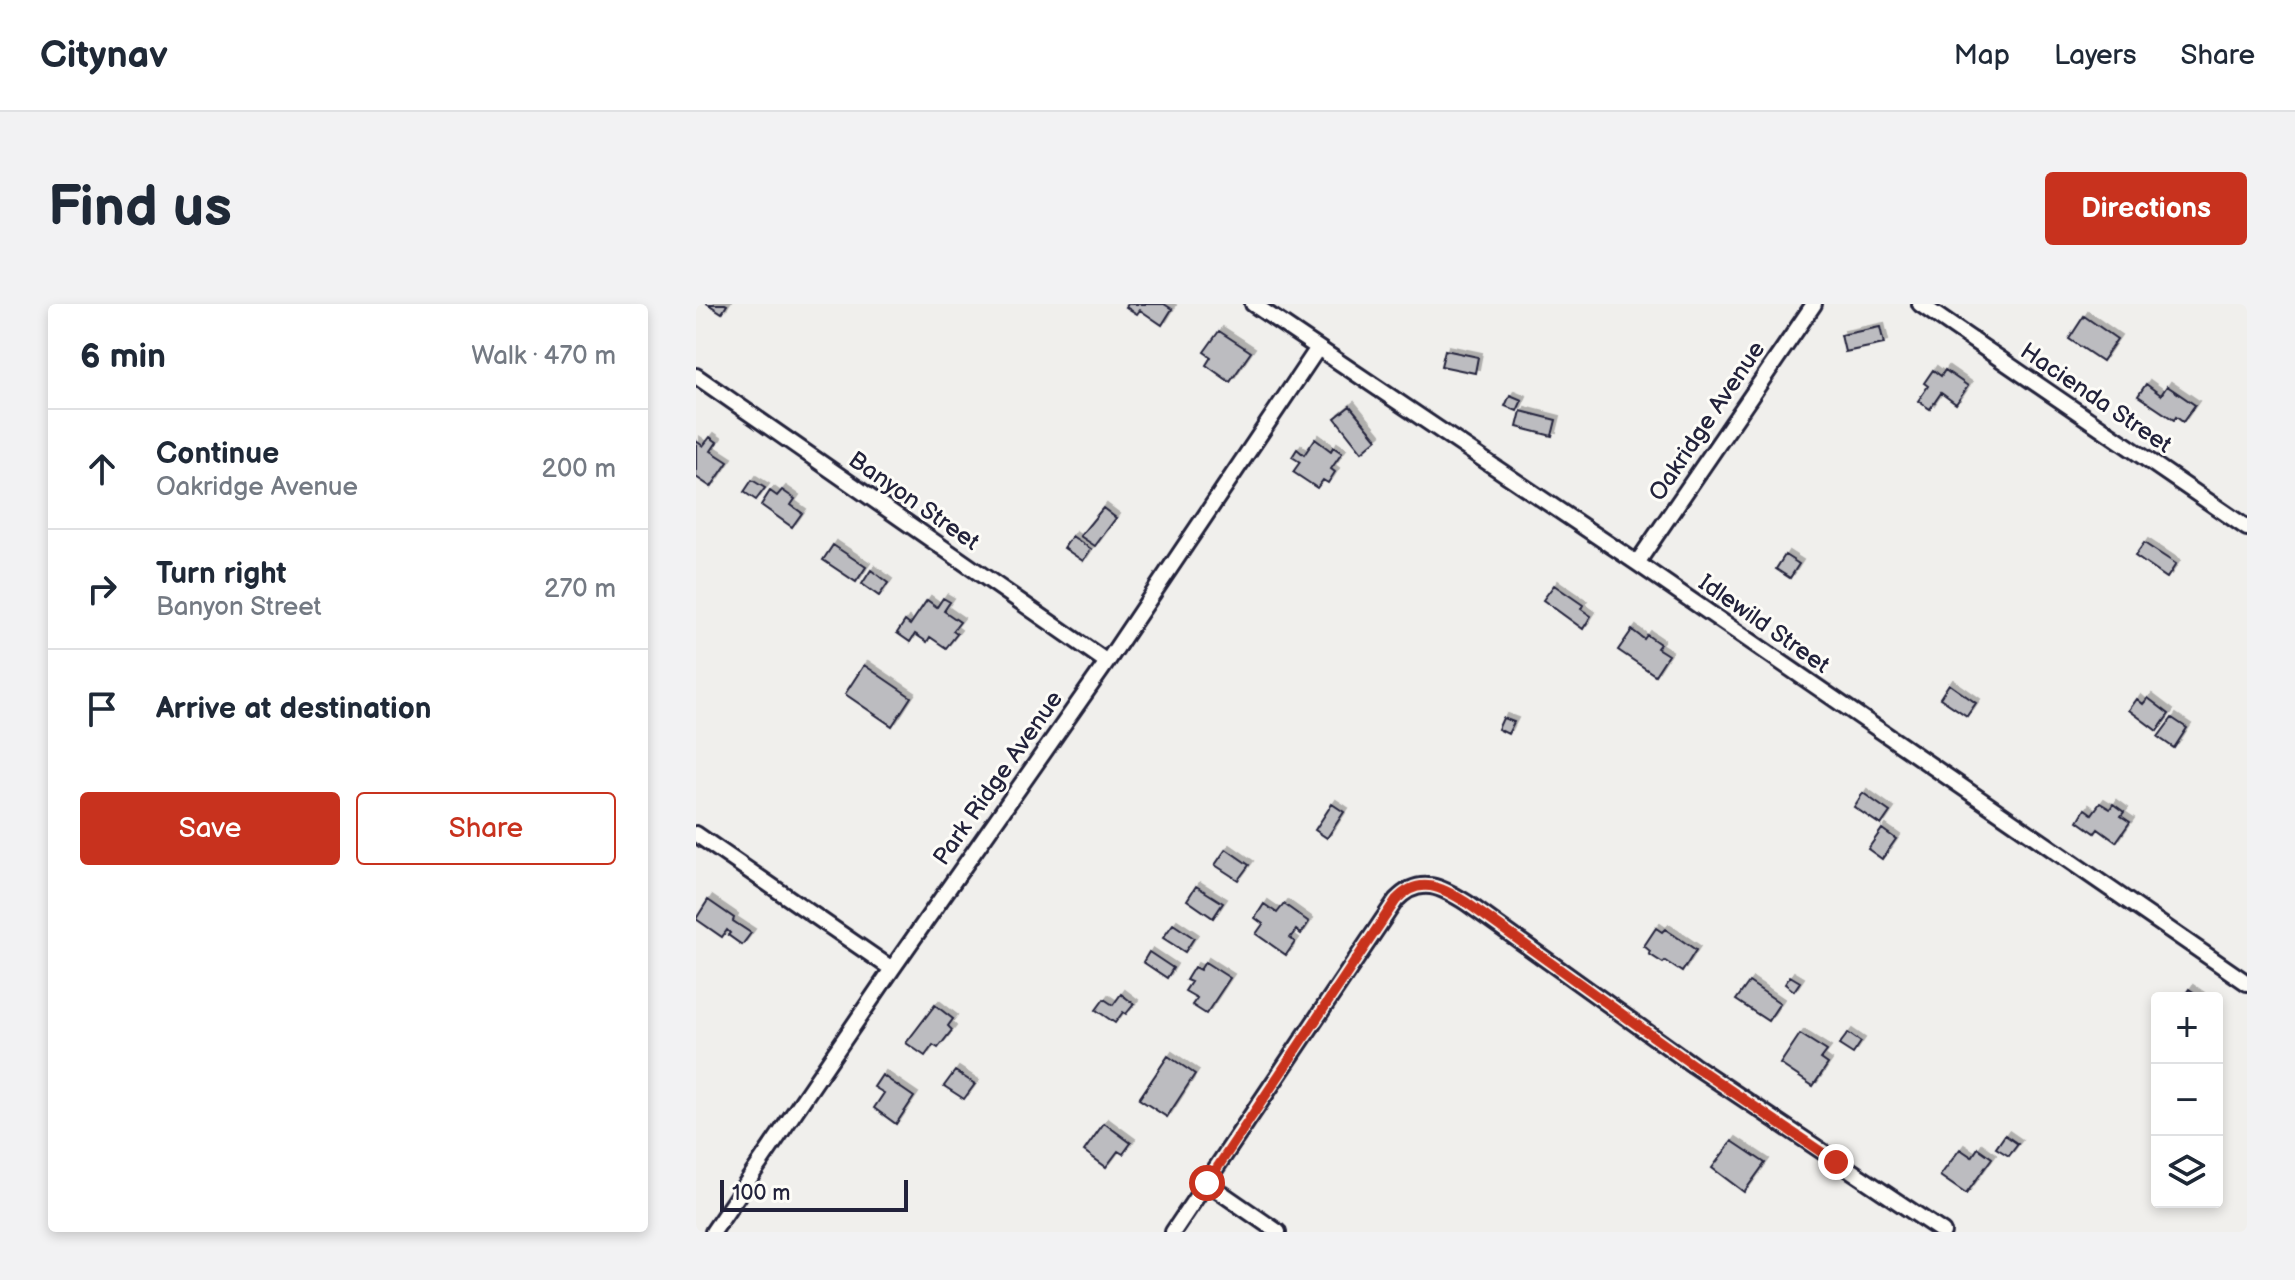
<!DOCTYPE html>
<meta charset="utf-8">
<style>
body{margin:0;font-family:"Balsamiq Sans",sans-serif;background:#f2f2f3;color:#1f2937}
.controls{position:absolute;right:24px;bottom:24px;display:grid;overflow:hidden;border-radius:8px;box-shadow:0 4px 12px #0003}
.controls button{width:72px;height:72px;display:grid;place-items:center;padding:0;border:0;border-bottom:2px solid #e0e1e3;background:#fff;color:#1f2937;font:40px sans-serif}
.scale{position:absolute;left:24px;bottom:20px;width:188px;box-sizing:border-box;padding-left:8px;border:4px solid #22223b;border-top:0;font-size:22px;line-height:28px;white-space:nowrap;color:#22223b;-webkit-text-stroke:6px #fdfcf7;paint-order:stroke}
.stop{position:absolute;width:24px;height:24px;margin:-18px;border:6px solid #c8321e;border-radius:50%;background:#fff}
.stop.end{background:#c8321e;border-color:#fff;box-shadow:0 2px 8px #0008}
.list{margin:0;padding:0;list-style:none}
h2{display:flex;justify-content:space-between;align-items:center;height:104px;margin:0;padding:0 32px;font-size:34px}
h2 small{font-size:26px;font-weight:400;color:#747a83}
.list li{display:grid;grid-template-columns:52px 1fr auto;gap:24px;align-items:center;box-sizing:border-box;height:120px;padding:0 32px;border-top:2px solid #e0e1e3}
.list b{display:block;font-size:30px;white-space:nowrap}
.list p{margin:0;font-size:26px;white-space:nowrap;color:#747a83}
.list em{font-size:26px;font-style:normal;color:#747a83}
.actions{display:flex;gap:16px;padding:24px 32px}
.actions a{flex:1;padding:18px 0;border:2px solid #c8321e;border-radius:8px;text-align:center;font-size:28px;color:#c8321e}
.actions .main{background:#c8321e;color:#fff}
.icon{flex:none;width:44px;height:44px;fill:none;stroke:currentColor;stroke-width:2;stroke-linecap:round;stroke-linejoin:round}
.map{position:relative;flex:none;width:1551px;height:928px;overflow:hidden;border-radius:8px}
header{display:flex;align-items:center;gap:48px;box-sizing:border-box;height:112px;padding:0 40px;background:#fff;border-bottom:2px solid #e0e1e3}
header strong{font-size:38px}
nav{display:flex;gap:44px;margin-inline-start:auto;font-size:28px}
.intro{display:flex;align-items:center;justify-content:space-between;box-sizing:border-box;height:192px;padding:0 48px}
h1{margin:0;font-size:56px}
.button{padding:20px 36px;border-radius:8px;background:#c8321e;color:#fff;font-size:28px;font-weight:700}
main{display:flex;gap:48px;padding:0 48px}
aside{flex:1;background:#fff;border-radius:8px;box-shadow:0 4px 12px #0003}
.map>svg:first-child{display:block}
</style>
<header>
<strong>Citynav</strong>
<nav><a>Map</a><a>Layers</a><a>Share</a></nav>
</header>
<div class="intro"><h1>Find us</h1><a class="button">Directions</a></div>
<main>
<aside>
<h2>6 min<small>Walk · 470 m</small></h2>
<ul class="list">
<li><svg class="icon" aria-label="ahead" viewBox="0 0 24 24"><path d="M12 20V5M6 11l6-6 6 6"/></svg><div><b>Continue</b><p>Oakridge Avenue</p></div><em>200 m</em></li>
<li><svg class="icon" aria-label="right" viewBox="0 0 24 24"><path d="M7 20v-9h11M14 6l5 5-5 5"/></svg><div><b>Turn right</b><p>Banyon Street</p></div><em>270 m</em></li>
<li><svg class="icon" aria-label="arrive" viewBox="0 0 24 24"><path d="M6 21V4h12l-3 4 3 4H6"/></svg><div><b>Arrive at destination</b></div></li>
</ul>
<div class="actions"><a class="main">Save</a><a>Share</a></div>
</aside>
<div class="map">
<svg width="1551" height="928" viewBox="0 0 1551 928">
<defs>
<filter id="shadow"><feDropShadow dx="4" dy="-4" stdDeviation="0" flood-color="#0004"/></filter>
</defs>
<rect width="100%" height="100%" fill="#f0efec"/>
<filter id="ink" filterUnits="userSpaceOnUse"><feTurbulence type="fractalNoise" baseFrequency=".0125" numOctaves="2"/><feDisplacementMap in="SourceGraphic" scale="16" xChannelSelector="R" yChannelSelector="G"/><feConvolveMatrix kernelMatrix="1 2 1 2 8 2 1 2 1" color-interpolation-filters="sRGB"/></filter>
<g filter="url(#ink)">
<path fill="#bcbcc0" stroke="#22223b" stroke-width="2" filter="url(#shadow)" d="M12,0H29L31,1L26,9Z
M432,0H468L476,5L466,21L444,6L441,10L430,3Z
M1388,12L1421,35L1406,57L1373,35Z
M1184,23L1188,40L1149,48L1145,31Z
M523,27L555,48L534,78L510,61L515,53L508,48Z
M749,46L782,53L779,69L745,62Z
M1237,66L1245,72L1249,66L1272,82L1260,100L1245,89L1234,105L1222,97L1232,82L1228,79Z
M1450,80L1465,91L1471,82L1499,101L1487,118L1480,113L1478,116L1442,92Z
M814,91L826,96L821,107L809,102Z
M654,102L681,135L666,148L639,114Z
M825,107L860,116L856,132L821,123Z
M14,133L21,138L15,147L32,158L15,183L0,173V137L7,142Z
M619,135L635,147L637,143L646,149L635,165L639,168L632,179L627,176L621,184L597,168L604,158L596,153L601,145L608,151Z
M56,176L69,184L60,196L48,188Z
M86,186L99,195L95,201L106,209L96,223L65,201L74,187L81,192Z
M407,204L420,214L399,242L384,232Z
M376,232L395,245L387,257L368,244Z
M1448,239L1480,260L1471,274L1439,252Z
M137,241L170,263L160,278L127,256Z
M1089,251L1103,260L1094,274L1080,265Z
M175,266L192,279L183,292L166,280Z
M858,281L887,301L885,305L895,312L887,325L847,296Z
M247,294L254,298L248,307L264,318L257,327L261,330L250,344L234,333L231,338L219,330L214,338L201,329L209,317L214,321L231,296L241,303Z
M936,326L948,335L951,331L964,340L961,344L972,351L959,371L922,346Z
M168,361L215,393L196,422L149,390Z
M1253,380L1280,399L1271,412L1244,394Z
M1452,394L1473,410L1461,427L1433,406L1441,395L1447,400Z
M807,414L818,418L812,430L802,425Z
M1476,414L1491,424L1478,444L1462,433Z
M1167,489L1194,508L1185,521L1158,503Z
M1404,499L1414,505L1417,500L1428,508L1425,512L1434,518L1420,538L1402,525L1399,529L1382,517L1389,505L1396,510Z
M636,500L648,508L631,534L619,526Z
M1186,525L1200,535L1186,555L1172,545Z
M530,545L553,561L542,576L519,561Z
M500,582L527,599L517,614L491,596Z
M12,596L38,614L37,617L55,629L46,641L32,631L34,629L31,626L26,633L0,615Z
M568,600L581,609L588,600L613,618L605,630L600,626L594,634L599,638L590,651L560,630L567,620L559,614Z
M477,620L498,634L489,648L467,634Z
M960,624L966,628L969,625L1000,646L986,668L969,657L967,659L953,650L954,647L948,642Z
M453,648L477,664L471,674L447,658Z
M509,658L534,674L510,710L496,701L501,694L489,687L495,678L490,676L498,663L504,666Z
M1094,672L1104,678L1098,687L1089,680Z
M1053,678L1084,699L1072,717L1040,696Z
M1493,685L1506,694H1487Z
M425,690L438,700L430,710L427,708L419,719L400,706L408,695L417,701Z
M239,701L257,715L252,722L256,726L242,744L237,741L229,752L210,739Z
M1152,729L1165,738L1157,750L1143,741Z
M1104,730L1131,747L1125,755L1132,760L1117,782L1084,760Z
M472,752L499,770L471,813L443,795Z
M259,767L279,780L268,795L248,782Z
M186,771L218,793L200,820L178,804L188,789L178,783Z
M408,819L435,839L427,850L422,847L410,863L388,847Z
M1309,831L1322,840L1313,852L1300,844Z
M1036,837L1069,859L1048,888L1016,864Z
M1282,844L1296,854L1270,890L1244,872L1264,845L1276,853Z"/>
<g fill="none" stroke-linecap="round" stroke-linejoin="round">
<defs>
<path id="minor" d="M557,0L941,259L1551,679
M1224,0L1551,224
M0,72L411,358
M941,259L1118,0
M0,530L196,665
M511,879L582,928
M17,928L196,665L411,358L622,44
M477,928L700,596C724,571 746,583 771,599L997,761L1247,928"/>
</defs>
<use href="#minor" stroke="#22223b" stroke-width="20"/>
<use href="#minor" stroke="#fdfcf7" stroke-width="14"/>
</g>
</g>
<g fill="none" stroke-linecap="round" stroke-linejoin="round" filter="url(#ink)">
<path stroke="#c8321e" stroke-width="10" d="M511,879L700,596C723,571 746,583 771,599L997,761L1140,858"/>
</g>
<g text-anchor="middle" dominant-baseline="central" stroke-width="6" stroke-linejoin="round" paint-order="stroke">
<g font-size="24" fill="#22223b" stroke="#fdfcf7">
<text transform="translate(1400 94) rotate(34)">Hacienda Street</text>
<text transform="translate(1011 117) rotate(-56)">Oakridge Avenue</text>
<text transform="translate(218 197) rotate(35)">Banyon Street</text>
<text transform="translate(1068 320) rotate(35)">Idlewild Street</text>
<text transform="translate(302 474) rotate(-55)">Park Ridge Avenue</text>
</g>
</g>
</svg>
<div class="controls">
<button>+</button>
<button>−</button>
<button><svg class="icon" aria-label="layers" viewBox="0 0 24 24"><path d="M12 4l9 5-9 5-9-5zM3 14l9 5 9-5"/></svg></button>
</div>
<div class="scale">100 m</div>
<div class="stop" style="left:511px;top:879px"></div>
<div class="stop end" style="left:1140px;top:858px"></div>
</div>
</main>
